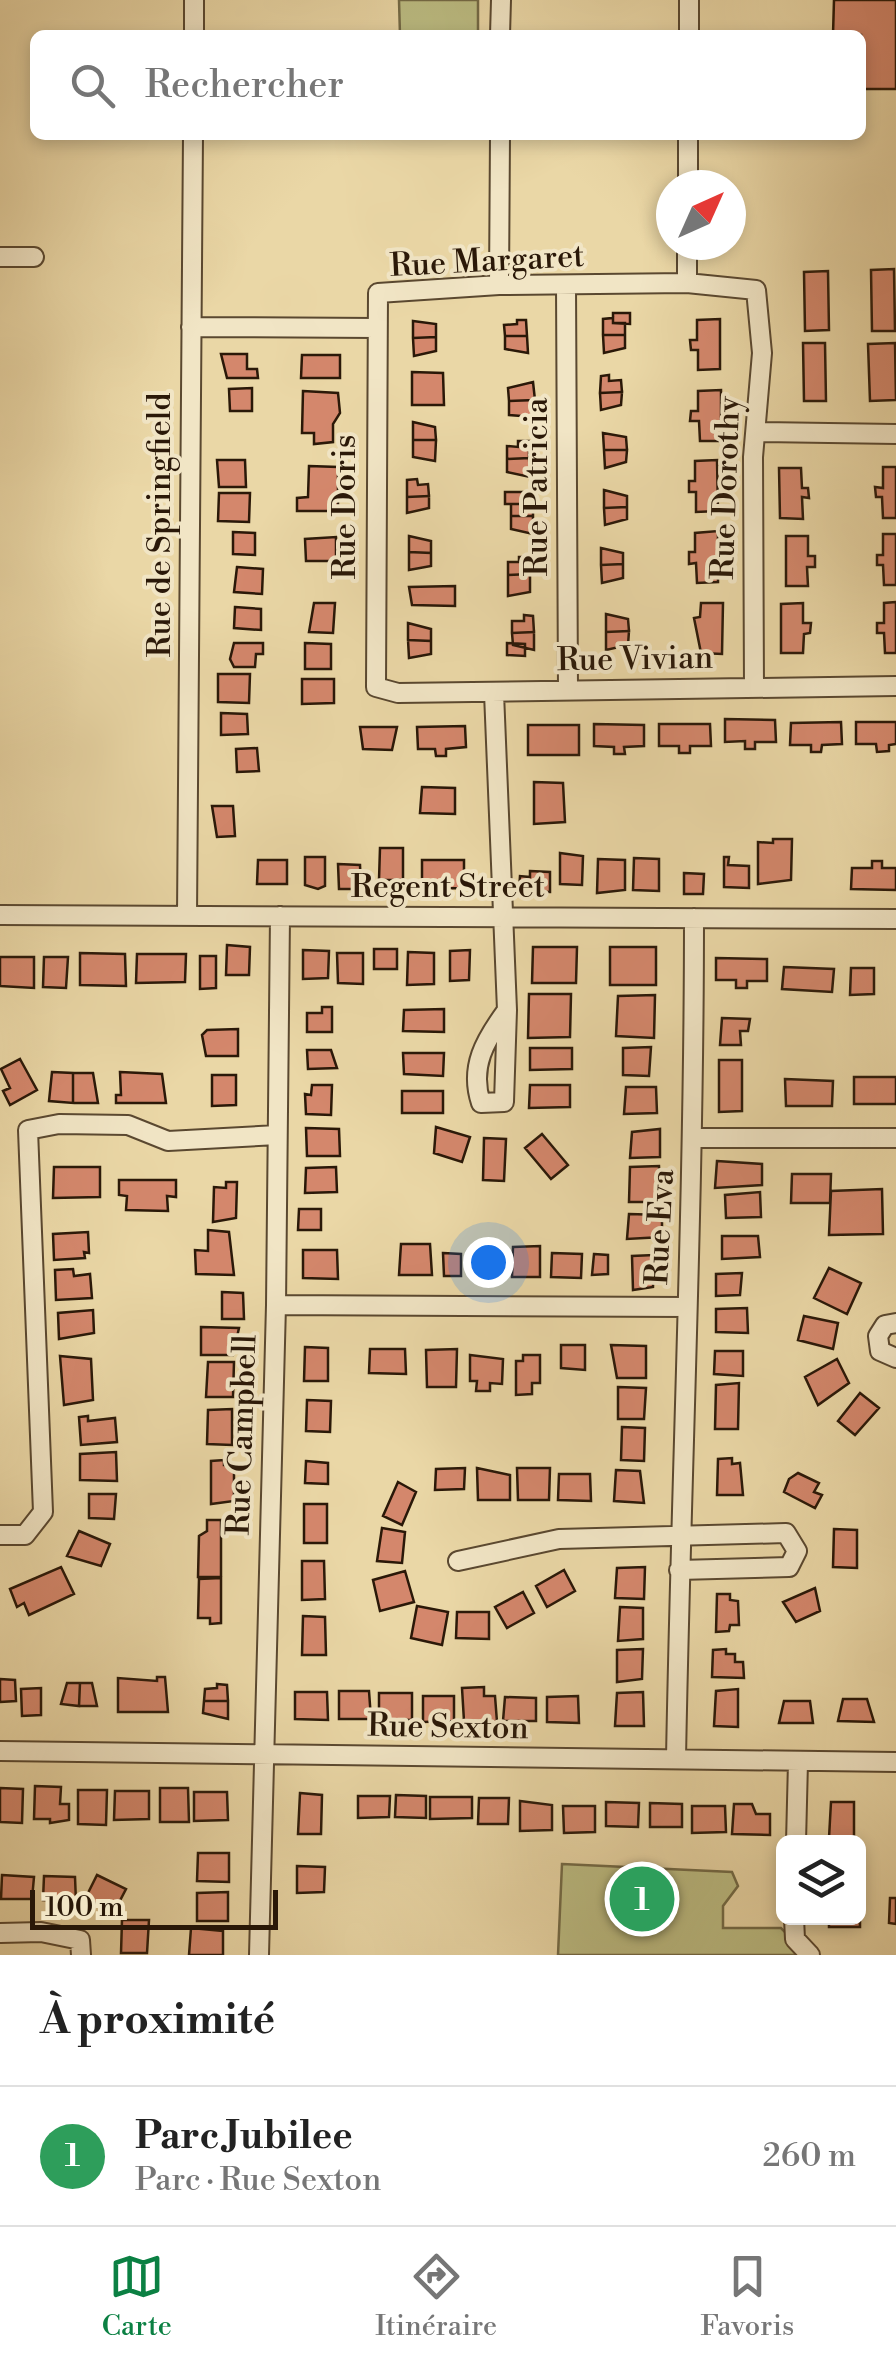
<!DOCTYPE html>
<html lang="fr">
<meta charset="utf-8">
<style>
body{margin:0;font-family:"Libre Bodoni",serif;background:#f2f2f2;color:#222}
.controls{position:absolute;right:30px;bottom:30px;display:grid;overflow:hidden;border-radius:15px;box-shadow:0 5px 15px #0003}
.controls button{width:90px;height:90px;display:grid;place-items:center;padding:0;border:0;border-bottom:2px solid #e0e0e0;background:#fff;color:#222;font:50px sans-serif}
.compass{position:absolute;left:656px;top:170px;width:90px;height:90px;border-radius:50%;background:#fff;box-shadow:0 5px 15px #0003;rotate:45deg}
.scale{position:absolute;left:30px;bottom:25px;width:248px;box-sizing:border-box;padding-left:10px;border:5px solid #2a1808;border-top:0;font-size:28px;line-height:35px;white-space:nowrap;color:#2a1808;-webkit-text-stroke:8px #f1e5c5;paint-order:stroke}
.you{position:absolute;left:488px;top:1262px;width:35px;height:35px;margin:-25px;border:8px solid #fff;border-radius:50%;background:#1a73e8;box-shadow:0 0 0 15px #1a73e833}
.badge{display:grid;place-items:center;width:65px;height:65px;border-radius:50%;background:#0b8043;color:#fff;font-size:32px;font-weight:700}
.pin{position:absolute;translate:-50% -50%;border:5px solid #fff;box-shadow:0 2px 10px #0006}
.list{margin:0;padding:0;list-style:none}
h2{display:flex;justify-content:space-between;align-items:center;height:130px;margin:0;padding:0 40px;font-size:42px}
h2 small{font-size:32px;font-weight:400;color:#767676}
.list li{display:grid;grid-template-columns:65px 1fr auto;gap:30px;align-items:center;box-sizing:border-box;height:140px;padding:0 40px;border-top:2px solid #e0e0e0}
.list b{display:block;font-size:38px;white-space:nowrap}
.list p{margin:0;font-size:32px;white-space:nowrap;color:#767676}
.list em{font-size:32px;font-style:normal;color:#767676}
.icon{flex:none;width:55px;height:55px;fill:none;stroke:currentColor;stroke-width:2;stroke-linecap:round;stroke-linejoin:round}
.map{position:relative;flex:none;width:896px;height:1955px;overflow:hidden}
.search{position:absolute;background:#fff;box-shadow:0 5px 15px #0003;left:30px;right:30px;top:30px;height:110px;display:flex;align-items:center;gap:25px;box-sizing:border-box;padding:0 35px;border-radius:15px;color:#767676;font-size:38px}
.sheet{height:270px;background:#fff}
nav{display:flex;justify-content:space-around;align-items:center;box-sizing:border-box;height:140px;border-top:2px solid #e0e0e0;background:#fff;font-size:28px;color:#767676}
nav a{display:grid;justify-items:center;gap:5px}
nav .on{color:#0b8043}
.map>svg:first-child{display:block}
</style>
<div class="map">
<svg width="896" height="1955" viewBox="0 0 896 1955">
<rect width="100%" height="100%" fill="#ead7a6"/>
<filter id="stains"><feTurbulence type="fractalNoise" baseFrequency=".002" numOctaves="4"/><feColorMatrix values="0 0 0 0 .2 0 0 0 0 .09 0 0 0 0 .02 0 0 0 .5 -.17"/></filter>
<radialGradient id="worn" r=".72"><stop offset=".6" stop-color="#630" stop-opacity="0"/><stop offset="1" stop-color="#630" stop-opacity=".3"/></radialGradient>
<path fill="#bcbd83" stroke="#736a46" stroke-width="2.5" d="M399,0H478V35H400Z
M562,1864L732,1872L738,1886L723,1906V1928H781L803,1950L801,1955H558Z"/>
<path fill="#d4876c" stroke="#2a1808" stroke-width="2.5" d="M834,0H896V89H861V35H833Z
M894,269L895,331H872L871,270Z
M828,271L829,330L805,331L804,272Z
M613,313H630V324L613,323Z
M613,318V323H625V335H603V319Z
M720,319V369L698,370V350H691L690,340H697V320Z
M517,320H526L527,336H505L504,325L517,324Z
M413,321L436,324V337L413,338Z
M603,335H625V348L604,353Z
M505,336H527L528,353L505,349Z
M436,337V351L414,356L413,338Z
M803,343H825L826,401H804Z
M895,343L896,400L870,401L868,344Z
M221,354H247V369H257L258,378H227Z
M302,355H340V378H301Z
M412,372L443,373L444,405H412Z
M609,375V381L621,380L622,392L600,393L601,376Z
M533,382L535,400L509,401L508,388Z
M252,388V411H230L229,389Z
M721,390V441H700L699,421H690L691,411H698V391Z
M303,391L338,393L340,413L333,424V442L314,444V433H302Z
M622,392L621,405L601,410L600,393Z
M535,400L534,417L509,415V401Z
M413,422L435,427L436,440H413Z
M603,433L626,437L627,450H604Z
M413,440H436L435,461L413,457Z
M518,441H529V458L507,459V446L518,447Z
M604,450H627L626,462L605,468Z
M529,458L530,477L507,472V459Z
M217,460H245L246,487H219Z
M717,460L718,511L696,512V492H689V481H695V461Z
M309,466L338,467V511H297V498L308,497Z
M883,467H896V518H883L882,497H876L875,487L883,488Z
M779,468H801L802,488H808L809,498L802,497L803,519L780,518Z
M417,479L418,485L428,484L429,496L407,497V480Z
M604,490L627,496V507L604,508Z
M505,492H523V504H505Z
M219,493H250L249,522L218,521Z
M429,496V508L407,513V497Z
M523,499H533V516H511V504H523Z
M627,507V519L605,525L604,508Z
M511,516H533V534L511,529Z
M718,531V582L697,583L696,563L689,564V552H695V533Z
M233,532L255,533V555L233,554Z
M883,534H896V585H884L883,565H877V555H883Z
M409,536L431,541V553L409,552Z
M786,536H808V556H815V567H807L808,586H786Z
M336,537V561H306L305,539Z
M601,548L623,553V564L601,565Z
M409,552L431,553V566L409,570Z
M519,557H530V574L508,575V562H519Z
M623,564V578L602,583L601,565Z
M237,567L263,569L262,594L234,592Z
M530,574V592L508,596V575Z
M455,586V606L412,605L409,587Z
M896,602V653H885L884,633H877V623H884V603Z
M314,603H335L333,633L309,632Z
M701,603H723L722,654L701,653L694,618L700,617Z
M803,603V623H811L810,633L804,634L803,653H781V604Z
M235,607L261,609V630L234,628Z
M606,614L628,619L629,631L606,632Z
M524,615L533,616L534,632L512,633V621H524Z
M408,623L431,629V641L408,640Z
M629,631L628,645L606,650V632Z
M534,632V650L513,645L512,633Z
M408,640L431,641V654L409,658Z
M234,643H263V654H256L255,667H234L230,659Z
M305,643L331,644V669H305Z
M507,643L525,644V656L507,655Z
M218,674H250L249,703L218,702Z
M302,679H334V703L302,704Z
M221,713L247,714L248,734L221,735Z
M725,719L775,720L776,742H755V749H745V741L725,742Z
M841,722L842,744L822,745L821,752H811V745H790L791,723Z
M856,722H896V744L889,745V751L877,752L876,744H856Z
M594,724L644,725V746L624,747L625,754H614V747L594,746Z
M659,724H710L711,746H690V753H679V746H659Z
M528,725H579V755H528Z
M465,726L466,747L446,749V756H436L435,749H418L417,727Z
M360,727H397L392,750L363,749Z
M257,748L259,771L237,772L236,749Z
M534,782L563,783L565,822L534,824Z
M422,787L455,788V814L420,813Z
M212,806H233L235,836L217,837Z
M773,839H792L791,880L758,884V842L773,843Z
M380,848H403V880H379Z
M560,853L583,856L582,885L560,884Z
M305,857H325V886L318,889L305,885Z
M724,857H729L728,865L749,866V888L724,887Z
M634,858L659,859V891L633,890Z
M598,859L625,860V890L597,893Z
M258,860H287V884H257Z
M422,860H464V888L422,889Z
M872,861H882V868H896V890L851,889L852,868H872Z
M338,864L360,865L361,889H339Z
M530,871L550,872V892L519,891L520,876L530,877Z
M684,873L704,874L703,894H684Z
M227,945L250,947L249,975H226Z
M533,947H577L576,983H532Z
M610,947H656V985H610Z
M374,949H397V969H374Z
M303,950L329,951L328,978L303,979Z
M470,950L469,980L450,981V951Z
M408,952L434,953V984L407,985Z
M80,953L125,954L126,986L80,985Z
M337,953H363V984L338,983Z
M137,954H186L185,982L136,983Z
M200,956H216V988L200,989Z
M0,957H34V988L0,986Z
M44,957H68L66,988L43,987Z
M716,958L767,959V981H747V988H736V980H716Z
M784,967L834,969L832,992L782,989Z
M851,968H874V994L850,995Z
M529,994H571L570,1037L528,1038Z
M655,995L654,1038L616,1036L618,996Z
M322,1007H332V1032H307V1013H322Z
M444,1009V1032L403,1031L404,1010Z
M722,1018L750,1019L748,1031H740L741,1045H720Z
M238,1029V1056H206L202,1035L207,1030Z
M651,1047L649,1076L623,1075V1048Z
M530,1048H572V1069L530,1070Z
M307,1050H331L337,1068L308,1069Z
M403,1053H444L443,1076L404,1074Z
M20,1059L37,1090L10,1105L3,1091L10,1088L1,1069Z
M719,1060H742V1111L719,1112Z
M52,1072L73,1073V1103L49,1101Z
M120,1072L162,1074L166,1103H116V1095H121Z
M73,1073H93L98,1103H73Z
M212,1075H236V1105L212,1106Z
M854,1077H896V1104H854Z
M785,1079L833,1081L832,1106H786Z
M312,1085H332L331,1115L306,1114L305,1094L311,1095Z
M530,1085H570V1107L529,1108Z
M626,1087H656L657,1113L624,1114Z
M402,1091H443V1113H402Z
M436,1127L470,1137L462,1162L434,1153Z
M306,1128L339,1129L340,1156H307Z
M660,1129V1157L630,1158L632,1132Z
M542,1134L568,1165L551,1179L525,1148Z
M484,1138L506,1139L504,1181L483,1180Z
M717,1161L762,1164V1185L715,1188Z
M659,1166L661,1202H629L630,1167Z
M54,1167H100V1197L53,1198Z
M336,1167L337,1192L305,1193L306,1168Z
M792,1174H831L830,1203H791Z
M119,1180H176V1197L167,1196L168,1211L126,1210L127,1196L119,1195Z
M226,1182H237L236,1218L213,1222L214,1187L226,1188Z
M882,1189L883,1234L829,1235L831,1191Z
M760,1192L761,1217L726,1218L725,1195Z
M299,1209H321V1230H298Z
M629,1214L662,1215V1237L627,1239Z
M208,1230L229,1232L234,1275L196,1274L195,1250L208,1251Z
M88,1232L89,1253L84,1252L85,1258L54,1260L53,1234Z
M722,1236H758L760,1257L722,1259Z
M401,1244H430L432,1275H399Z
M540,1246V1277H512L513,1247Z
M303,1250H337L338,1279L303,1278Z
M443,1253L461,1254V1276H444Z
M552,1253L582,1254L581,1278L551,1277Z
M594,1254L608,1255V1274L592,1275Z
M481,1255H499V1276H480Z
M654,1255L653,1287L633,1290L632,1256Z
M829,1268L861,1283L847,1314L814,1298Z
M73,1269L74,1276L90,1274L92,1298L56,1300L55,1270Z
M742,1273L740,1295L716,1296V1274Z
M222,1292L243,1293L244,1319H222Z
M747,1308L748,1333L716,1332V1309Z
M93,1310L94,1333L59,1339L58,1313Z
M804,1316L838,1323L833,1349L798,1340Z
M201,1327L239,1328L233,1355H201Z
M561,1345H585V1370L561,1368Z
M611,1345L646,1346V1378H617Z
M305,1347L328,1348V1381H304Z
M370,1349H405L406,1374L369,1373Z
M457,1349L456,1387H427L426,1350Z
M715,1351H743V1376L714,1374Z
M470,1355L503,1359L502,1384L490,1383V1391H476L477,1381H470Z
M523,1355H540V1383H532V1394L516,1395V1361H523Z
M60,1356L91,1359L93,1400L64,1405Z
M837,1359L849,1383L818,1405L805,1377Z
M208,1362H234L233,1397H206Z
M739,1383L738,1429H715L716,1385Z
M618,1387L646,1388L644,1419H618Z
M860,1393L879,1408L855,1435L838,1421Z
M307,1400L331,1401L330,1432L306,1431Z
M232,1409V1445L207,1444L208,1410Z
M88,1416V1421L115,1418L117,1442L81,1445L79,1417Z
M622,1427L645,1428L644,1461L621,1460Z
M116,1452L117,1481L80,1480V1454Z
M732,1458V1464L740,1463L743,1495H717L718,1459Z
M224,1460V1465H234V1501L211,1504V1461Z
M306,1461L328,1463V1484L305,1483Z
M465,1468L464,1489L435,1490L436,1469Z
M477,1468L510,1475V1500H478Z
M517,1468H550L549,1500H518Z
M616,1470L640,1471L644,1503L614,1501Z
M798,1473L819,1483L814,1492L822,1495L815,1508L784,1492L789,1479Z
M559,1474H590L591,1501L558,1500Z
M398,1482L416,1492L402,1525L383,1516Z
M89,1494H116L114,1519L89,1518Z
M304,1504H327V1543H304Z
M207,1520H221V1577H198L199,1536L207,1531Z
M382,1528L405,1532L402,1563L377,1561Z
M834,1529L857,1530V1568L833,1567Z
M79,1531L110,1544L101,1566L67,1556Z
M302,1561H324L325,1599L302,1600Z
M61,1567L74,1594L29,1615L24,1603L17,1607L10,1589Z
M645,1567L644,1599L615,1598L617,1568Z
M564,1570L575,1591L547,1607L536,1586Z
M405,1571L414,1602L380,1611L373,1580Z
M221,1578V1623L210,1624V1618H198L199,1579Z
M815,1588L820,1611L796,1622L783,1602Z
M523,1592L534,1613L507,1628L495,1607Z
M717,1594H730V1600L738,1601L739,1625H730L729,1631L716,1632Z
M417,1606L448,1612L442,1645L411,1638Z
M620,1607L643,1608V1639L618,1641Z
M457,1612H489V1639L456,1638Z
M303,1616L325,1617L326,1655H302Z
M643,1649L642,1679L617,1682V1650Z
M726,1649V1654H735V1662H743L744,1678L712,1677L713,1650Z
M157,1677H165L168,1712H118V1678L157,1681Z
M0,1679L15,1680L16,1701L0,1702Z
M67,1683H80L79,1706L61,1704Z
M80,1683H92L97,1706H79Z
M217,1684L227,1685L228,1701H204L205,1689L217,1688Z
M484,1687V1696H495L497,1722L464,1721L462,1688Z
M41,1688V1715L22,1716L21,1689Z
M738,1689V1727L714,1726L716,1691Z
M339,1691H369L371,1719H339Z
M295,1692H327L328,1720L295,1719Z
M643,1692L644,1726H615L617,1693Z
M379,1693H412V1720L379,1719Z
M423,1696H454V1721L423,1722Z
M578,1696L579,1723L547,1722V1697Z
M505,1697L536,1698V1721H503Z
M843,1699H867L874,1722L838,1721Z
M204,1701H228V1719L203,1713Z
M784,1701H810L813,1723H779Z
M35,1786L61,1787L60,1804H69V1820L50,1823V1819H34Z
M0,1788L23,1789L22,1823L0,1822Z
M160,1788H188L189,1822H160Z
M78,1790H107L106,1825L78,1824Z
M115,1791H149V1819L114,1820Z
M194,1792H227L228,1820L194,1821Z
M300,1793L322,1795L321,1834H298Z
M396,1795L426,1796V1818L395,1817Z
M358,1796H390L389,1817L358,1818Z
M430,1797H472V1818L430,1819Z
M479,1798H509L508,1824H478Z
M520,1801L552,1805V1830L520,1831Z
M606,1802L639,1803L638,1827L606,1826Z
M831,1802H854V1839L829,1838Z
M650,1803L682,1804V1827H650Z
M734,1804H752L756,1814H770V1835L732,1834Z
M563,1806H595V1832L564,1833Z
M692,1806H725L726,1832L692,1833Z
M198,1853H229V1882L197,1881Z
M297,1866L325,1867L324,1892L297,1893Z
M2,1875L34,1877L32,1899H1Z
M97,1875L126,1889L113,1914L86,1897Z
M44,1876L75,1877L76,1902L43,1900Z
M228,1892V1921H197V1893Z
M890,1898H896V1924L889,1923Z
M860,1914V1927H829V1918Z
M122,1920H149L147,1953H121Z
M191,1928L223,1931V1955H189Z"/>
<g fill="none" stroke-linecap="round" stroke-linejoin="round">
<defs>
<path id="minor" d="M194,35V0
M500,35L501,0
M689,35V0
M688,185V135
M0,257H34
M687,283V245
M499,285L500,135
M566,285L568,689
M191,327L377,328
M756,432L896,434
M754,688L753,457L762,353L756,290L687,283L499,285L378,293L376,687L398,693L896,686
M494,693L507,1010L504,1102L481,1103C469,1067 485,1040 507,1010
M0,915L896,919
M187,916L193,135
M694,1138H896
M276,1305L687,1307
M896,1323L885,1325L878,1336L880,1351L896,1358
M0,1535H25L43,1512L28,1130L59,1124L128,1125L168,1141L277,1135
M458,1561L559,1539L786,1533L797,1551L789,1567L679,1570
M0,1751L896,1762
M676,1759C681,1479 694,1198 694,918
M796,1842L798,1762
M794,1918L795,1939L810,1955
M0,1933L41,1932L80,1940L81,1955
M259,1955L276,1305L280,916"/>
</defs>
<use href="#minor" stroke="#5a4830" stroke-width="22"/>
<use href="#minor" stroke="#f1e5c5" stroke-width="18"/>
</g>
<g text-anchor="middle" dominant-baseline="central" stroke-width="8" stroke-linejoin="round" paint-order="stroke">
<g font-size="32" fill="#2a1808" stroke="#f1e5c5">
<text transform="translate(487 261) rotate(-3)">Rue Margaret</text>
<text transform="translate(537 487) rotate(-90)">Rue Patricia</text>
<text transform="translate(726 488) rotate(-88)">Rue Dorothy</text>
<text transform="translate(345 507) rotate(-90)">Rue Doris</text>
<text transform="translate(160 525) rotate(-90)">Rue de Springfield</text>
<text transform="translate(635 659) rotate(-1)">Rue Vivian</text>
<text x="448" y="887">Regent Street</text>
<text transform="translate(660 1227) rotate(-87)">Rue Eva</text>
<text transform="translate(242 1435) rotate(-88)">Rue Campbell</text>
<text transform="translate(448 1727) rotate(1)">Rue Sexton</text>
</g>
</g>
<rect width="100%" height="100%" filter="url(#stains)"/>
<rect width="100%" height="100%" fill="url(#worn)"/>
</svg>
<div class="controls">
<button><svg class="icon" aria-label="layers" viewBox="0 0 24 24"><path d="M12 4l9 5-9 5-9-5zM3 14l9 5 9-5"/></svg></button>
</div>
<svg class="compass" viewBox="-18 -18 36 36"><path d="M0-13l5 13h-10z" fill="#e53935"/><path d="M0 13l5-13h-10z" fill="#767676"/></svg>
<div class="scale">100 m</div>
<div class="you"></div>
<div class="pin badge" style="left:642px;top:1899px;background:#2e9e5b">1</div>
<div class="search"><svg class="icon" aria-label="search" viewBox="0 0 24 24"><circle cx="10" cy="10" r="6"/><path d="M15 15l6 6"/></svg>Rechercher</div>
</div>
<section class="sheet">
<h2>À proximité<small></small></h2>
<ul class="list">
<li><span class="badge" style="background:#2e9e5b">1</span><div><b>Parc Jubilee</b><p>Parc · Rue Sexton</p></div><em>260 m</em></li>
</ul>
</section>
<nav>
<a class="on"><svg class="icon" aria-label="map" viewBox="0 0 24 24"><path d="M3 6l6-2 6 2 6-2v14l-6 2-6-2-6 2zM9 4v14M15 6v14"/></svg>Carte</a>
<a><svg class="icon" aria-label="directions" viewBox="0 0 24 24"><path d="M12 3l9 9-9 9-9-9zM9 14v-3h6M13 9l2 2-2 2"/></svg>Itinéraire</a>
<a><svg class="icon" aria-label="saved" viewBox="0 0 24 24"><path d="M7 4h10v16l-5-4-5 4z"/></svg>Favoris</a>
</nav>
